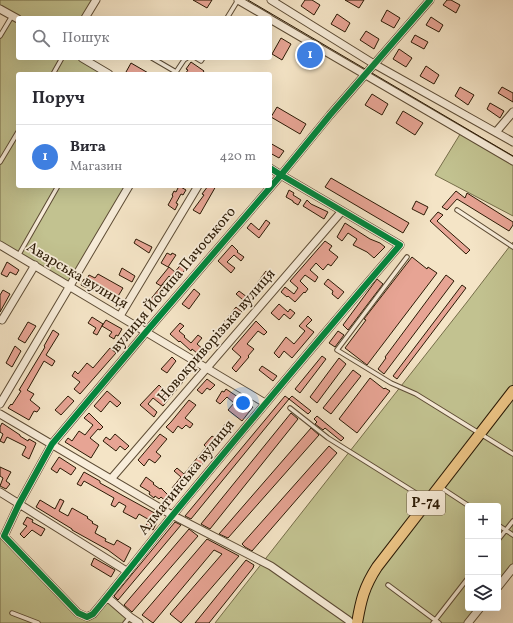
<!DOCTYPE html>
<html lang="uk">
<meta charset="utf-8">
<style>
body{margin:0;font-family:Vollkorn,serif;background:#f7f7f7;color:#2b2b33}
.controls{position:absolute;right:12px;bottom:12px;display:grid;overflow:hidden;border-radius:4px;box-shadow:0 4px 16px #0002}
.controls button{width:36px;height:36px;display:grid;place-items:center;padding:0;border:0;border-bottom:1px solid #e1e1e2;background:#fff;color:#2b2b33;font:20px sans-serif}
.you{position:absolute;left:243px;top:403px;width:14px;height:14px;margin:-10px;border:3px solid #fff;border-radius:50%;background:#1a73e8;box-shadow:0 0 0 6px #1a73e833}
.badge{display:grid;place-items:center;width:26px;height:26px;border-radius:50%;background:#b45309;color:#fff;font-size:13px;font-weight:700}
.pin{position:absolute;translate:-50% -50%;border:2px solid #fff;box-shadow:0 1px 4px #0006}
.list{margin:0;padding:0;list-style:none}
h2{display:flex;justify-content:space-between;align-items:center;height:52px;margin:0;padding:0 16px;font-size:17px}
h2 small{font-size:13px;font-weight:400;color:#7c7c81}
.list li{display:grid;grid-template-columns:26px 1fr auto;gap:12px;align-items:center;box-sizing:border-box;height:64px;padding:0 16px;border-top:1px solid #e1e1e2}
.list b{display:block;font-size:15px;white-space:nowrap}
.list p{margin:0;font-size:13px;white-space:nowrap;color:#7c7c81}
.list em{font-size:13px;font-style:normal;color:#7c7c81}
.icon{flex:none;width:22px;height:22px;fill:none;stroke:currentColor;stroke-width:2;stroke-linecap:round;stroke-linejoin:round}
.map{position:relative;flex:none;width:513px;height:623px;overflow:hidden}
.search{position:absolute;background:#fff;box-shadow:0 4px 16px #0002;left:16px;top:16px;width:256px;height:44px;display:flex;align-items:center;gap:10px;box-sizing:border-box;padding:0 14px;border-radius:4px;color:#7c7c81;font-size:15px}
.panel{position:absolute;background:#fff;box-shadow:0 4px 16px #0002;left:16px;top:72px;width:256px;height:116px;border-radius:4px}
.map>svg:first-child{display:block}
</style>
<div class="map">
<svg width="513" height="623" viewBox="0 0 513 623">
<rect width="100%" height="100%" fill="#f4e4c6"/>
<filter id="stains"><feTurbulence type="fractalNoise" baseFrequency=".005" numOctaves="4"/><feColorMatrix values="0 0 0 0 .2 0 0 0 0 .09 0 0 0 0 .02 0 0 0 .5 -.17"/></filter>
<radialGradient id="worn" r=".72"><stop offset=".6" stop-color="#630" stop-opacity="0"/><stop offset="1" stop-color="#630" stop-opacity=".3"/></radialGradient>
<path fill="#c2c290" stroke="#766e4a" d="M0,0H96L85,18H18V58H82L109,74H18V186H129L70,286L0,245V36L12,16L0,9Z
M462,131L513,161V216L435,175Z
M513,242V568L498,587V506H468V608H480L468,623H215L467,302Z
M4,536L78,613L87,617L107,597L139,623H0V537Z"/>
<path fill="#e7a494" stroke="#2b1a05" d="M193,0H212L207,8Z
M305,0H312L320,5L314,15L301,6Z
M345,0H364L359,8Z
M447,0H451L460,5L456,13L443,5Z
M387,10L400,18L394,28L381,21Z
M337,14L350,23L345,32L331,24Z
M431,17L443,25L439,32L426,25Z
M366,31L379,39L374,49L360,40Z
M415,35L428,42L424,49L411,42Z
M281,38L291,44L282,60L272,54Z
M399,49L412,58L406,67L393,59Z
M311,53L320,59L314,68L302,61L306,55L309,57Z
M191,62L204,71L202,74H185L188,70L186,69Z
M131,63L150,74H129L126,72Z
M426,66L439,75L434,84L420,76Z
M460,87L474,95L468,105L455,96Z
M502,87L513,93V102L498,93Z
M372,94L388,104L382,115L365,105Z
M490,103L504,111L500,118L487,109Z
M277,107L306,124L300,134L271,117Z
M403,111L423,123L415,135L396,123Z
M270,143L284,151L279,158L270,153Z
M331,178L409,223L403,233L325,187Z
M179,186L186,190L183,195L181,194L176,203L178,204L175,210L168,205L173,196L172,195L174,191L176,192Z
M208,186H216L200,214L193,210L204,195L202,194Z
M289,190L294,193L293,195L301,200L298,205L293,202V201L286,197Z
M456,191L465,198L467,193L513,222V225L509,231L457,199L447,210L442,207Z
M307,200L311,204L328,212L324,219L303,206Z
M416,201L428,207L424,215L412,209Z
M438,212L443,215L437,221L470,250L466,254L430,221Z
M266,220L270,223L259,238L247,228L251,223L259,230Z
M345,223L370,239L380,243L385,247L374,258L367,252L353,245L357,239L348,233L342,241L337,237Z
M136,239L152,247L149,253L134,243Z
M325,241L332,246L329,250L338,257L331,266L328,264L323,270L316,263L310,270L318,277L315,282L305,275L300,281L308,289L305,293L304,292L295,302L288,296L287,297L281,292L285,287L294,294L298,288L290,281Z
M232,245L238,251L237,252L244,257L241,261L234,255L227,262L235,268L231,273L218,261Z
M167,253L171,255L172,253L176,255L168,267L161,263Z
M412,257L427,269L428,267L437,273L367,365L345,348L366,320L364,319Z
M7,262L19,270L16,275L10,272L7,277L1,274Z
M182,263L187,267L176,282L169,276L161,286L156,283L169,267L175,272Z
M122,268L135,276L132,282L119,275Z
M266,271L272,276L249,305L236,294L239,291L247,297Z
M98,274L123,288L117,298L121,301L118,305L88,287L87,288L81,285L84,279L86,280L89,275L95,278Z
M446,275L454,281L384,374L378,369L386,358L385,357Z
M328,279L344,292L338,299L332,294L333,291L324,284Z
M377,279L383,284L348,330L343,325Z
M163,284L169,289L154,306L149,302V301Z
M462,285L466,288L397,379L393,376Z
M194,289L200,294L189,309L182,304Z
M3,290L10,294L0,312V295Z
M279,304L288,312L290,309L295,313L290,319L284,314L279,320L271,313Z
M236,307L242,312L229,328L223,323Z
M308,316L312,320L306,326L314,332L292,358L284,351L279,358L274,353L286,337L294,344L305,331L299,326Z
M92,317L103,324L97,335L93,333L96,328L88,323Z
M106,320L122,329L118,336L116,335L114,339L109,336L112,332L102,326Z
M256,321L267,332L264,335L258,331L247,344L254,349L248,356L249,357L236,372L232,368L241,357L232,349Z
M28,322L36,326L25,343L18,339Z
M180,323L184,326L179,331L185,336L184,337L191,343L198,335L202,338L197,344L204,350L216,336L214,335L218,331L223,335L203,358L192,349L191,351L180,341L179,342L170,334Z
M53,330L59,334L46,355L55,361L52,366L44,361L28,389L27,390L34,394L30,400L40,408L37,412L34,411L29,420L8,408L11,404L12,405L21,391L19,390L45,347L44,346Z
M338,331L344,335L335,347L329,343Z
M15,346L21,351L12,367L6,363Z
M110,348L116,353L80,394L74,389L80,382L72,376L75,371L78,374L87,363L93,368Z
M322,356L326,359L300,393L295,389Z
M172,357L176,361L167,373L161,369Z
M339,358L346,364L317,403L310,397Z
M262,366L277,376L273,381L259,370Z
M187,367L192,371L163,406L153,398L148,404L157,412L154,417L140,405L159,385L165,391Z
M353,370L361,376L331,414L323,408Z
M370,378L384,389L385,388L390,391L357,433L339,419Z
M207,379L215,385L210,390L207,388L202,394L197,390Z
M226,389L253,407L242,421L228,410L234,403L227,397L220,404L216,401L222,391L224,392Z
M107,391L121,403L117,407L110,401L101,412L94,406Z
M68,396L74,401L61,415L55,410Z
M285,396L289,399L191,519L185,516Z
M292,396L311,411L308,414L289,399Z
M189,400L196,405L185,418L193,424L190,428L186,425L182,429L178,426L173,433L166,427L171,422Z
M89,413L103,427L100,430L98,429L90,438L99,445L91,458L65,442L68,438L72,441L79,431L85,435L93,425L84,418Z
M291,413L298,419L210,529L201,524Z
M317,416L344,438L341,441L325,428L323,430L315,424L317,422L314,419Z
M2,423L20,435V436L28,441L29,439L36,443L29,459L22,455L26,447L25,446L7,437L4,443L0,441L3,434L0,432V427Z
M225,424L231,429L229,431L230,432L178,493L172,488L181,477L174,471L177,468L184,474L206,447L204,445L212,436L215,438Z
M311,428L319,435L228,538L219,534Z
M115,434L129,446L125,450L120,446L116,451L103,441L106,437L110,440Z
M160,434L167,439L156,452L161,456L155,463L149,459L144,466L138,460Z
M329,446L337,453L252,551L245,547L242,544Z
M59,457L76,468L71,475L60,468L57,473L51,469Z
M0,467L11,472L6,481L10,484L6,489L0,486L3,478L0,476Z
M84,472L100,481V483L160,516L153,530L146,525L150,520L146,518L139,514L136,519L123,512L126,506L119,502L115,507L111,505L114,498L84,481L81,486L77,484Z
M146,477L154,483L153,484L160,489L161,488L173,500L169,504L161,497L159,499L155,496L154,498L149,494L150,492L140,486Z
M60,499L64,501L59,511L68,516L72,508L88,517L87,518L93,522L92,523L98,526L95,533L106,539L105,541L114,545L117,540L131,548L124,562L108,550L72,530V529L36,507L40,500L55,509Z
M27,517L33,520L32,522L45,529L41,536L32,530L24,538L20,534L27,526L23,524Z
M175,522L181,525L118,600L114,596Z
M189,529L198,536L132,612L124,605Z
M207,539L239,556L181,623L170,614L222,554L214,550L153,623L142,615Z
M94,558L115,570L111,577L91,565Z
M246,560L254,565L253,568L209,623H195Z"/>
<g fill="none" stroke-linecap="round" stroke-linejoin="round">
<defs>
<path id="service" d="M227,18L238,0
M0,36L12,16
M152,58L176,72L184,60L187,58
M196,58L201,61L203,58
M53,74L62,58
M0,162L18,132
M457,210L513,247
M18,256L58,186
M407,257L337,350L391,383L416,394L513,454
M290,408L328,438L427,500
M440,487L469,506
M498,525L513,535
M498,540L513,521
M388,585L439,623
M12,613L38,623
M125,623L130,617
M433,623L468,578"/>
<path id="minor" d="M238,0L269,18
M271,0L374,64L513,142
M0,9L18,19
M85,18L96,0
M270,19L513,161
M82,58L109,74
M496,132L513,112
M270,168L281,175L400,245C326,331 253,418 181,505C151,541 123,578 93,614L87,617L78,613L4,536L19,504L52,444L146,332L281,175L330,115L430,0
M0,245L265,403
M120,316L198,186
M2,320L35,265
M0,404L129,186
M0,414L172,515L271,566L348,620L351,623
M111,479L342,211
M0,492L128,572
M498,587L513,568
M107,597L130,617L139,623
M468,623L480,608"/>
<path id="primary" d="M357,623C361,600 364,587 377,567L513,391"/>
</defs>
<use href="#service" stroke="#5d4c35" stroke-width="5.5"/>
<use href="#minor" stroke="#5d4c35" stroke-width="9"/>
<use href="#primary" stroke="#2b1a05" stroke-width="12"/>
<use href="#service" stroke="#f8edda" stroke-width="3.5"/>
<use href="#minor" stroke="#f8edda" stroke-width="7"/>
<use href="#primary" stroke="#eac283" stroke-width="10"/>
<path stroke="#2b1a05" stroke-width="1" d="M248,0L513,156"/>
<defs>
<path id="cycleway" d="M270,168L281,175L400,245C326,331 253,418 181,505C151,541 123,578 93,614L87,617L78,613L4,536L19,504L52,444L146,332L281,175L330,115L430,0"/>
</defs>
<use href="#cycleway" stroke="#f8edda" stroke-width="8"/>
<use href="#cycleway" stroke="#00873e" stroke-width="6"/>
</g>
<g text-anchor="middle" dominant-baseline="central" stroke-width="3.5" stroke-linejoin="round" paint-order="stroke">
<rect fill="#f8edda" stroke="#685945" stroke-width="1" x="407" y="491" width="38" height="24" rx="3"/>
<g font-size="14" font-weight="bold" fill="#2b1a05">
<text x="426" y="503">Р-74</text>
</g>
<g font-size="15" fill="#2b1a05" stroke="#f8edda">
<text transform="translate(77 276) rotate(31)">Аварська вулиця</text>
<text transform="translate(174 280) rotate(-50)">вулиця Йосипа Пачоського</text>
<text transform="translate(217 336) rotate(-49)">Новокриворізька вулиця</text>
<text transform="translate(187 478) rotate(-51)">Алматинська вулиця</text>
</g>
</g>
<rect width="100%" height="100%" filter="url(#stains)"/>
<rect width="100%" height="100%" fill="url(#worn)"/>
</svg>
<div class="controls">
<button>+</button>
<button>−</button>
<button><svg class="icon" aria-label="layers" viewBox="0 0 24 24"><path d="M12 4l9 5-9 5-9-5zM3 14l9 5 9-5"/></svg></button>
</div>
<div class="you"></div>
<div class="pin badge" style="left:310px;top:55px;background:#3f7fe0">1</div>
<div class="search"><svg class="icon" aria-label="search" viewBox="0 0 24 24"><circle cx="10" cy="10" r="6"/><path d="M15 15l6 6"/></svg>Пошук</div>
<section class="panel">
<h2>Поруч<small></small></h2>
<ul class="list">
<li><span class="badge" style="background:#3f7fe0">1</span><div><b>Вита</b><p>Магазин</p></div><em>420 m</em></li>
</ul>
</section>
</div>
